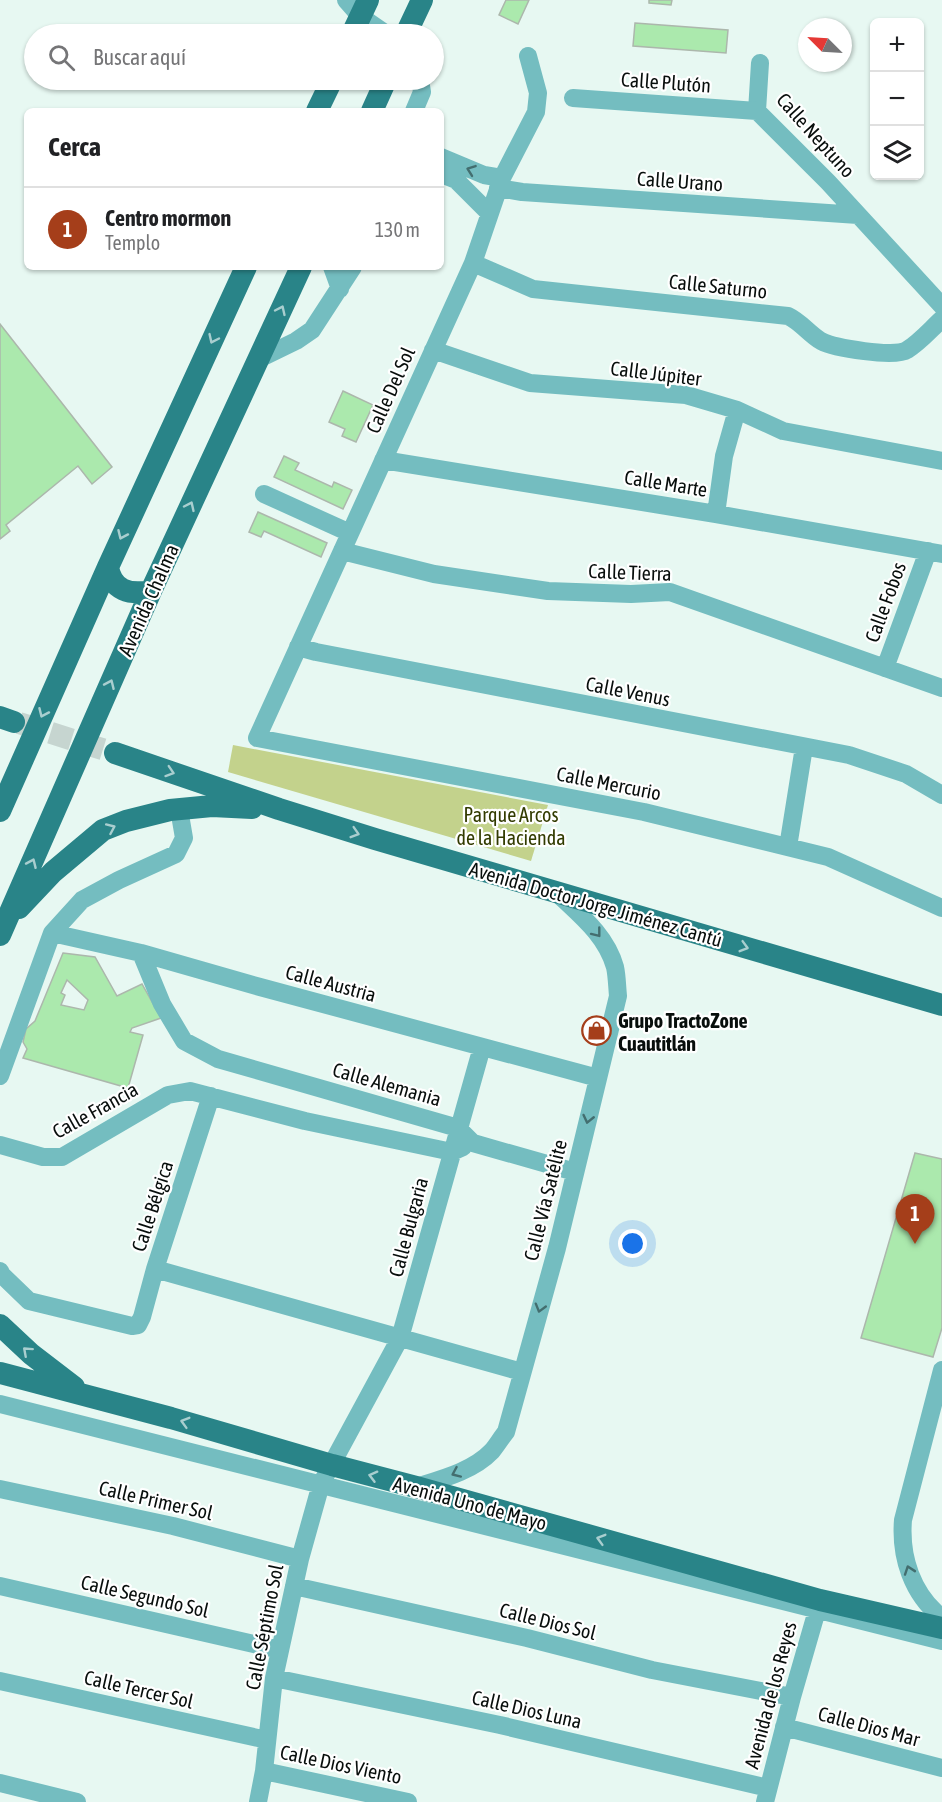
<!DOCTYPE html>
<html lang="es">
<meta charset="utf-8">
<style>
body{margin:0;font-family:"Asap Condensed",sans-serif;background:#f6f6f6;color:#202124}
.controls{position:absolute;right:18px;top:18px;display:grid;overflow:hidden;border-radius:9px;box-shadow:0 2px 4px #0004}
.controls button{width:54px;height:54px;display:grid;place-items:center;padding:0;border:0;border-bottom:2px solid #e0e0e0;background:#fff;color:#202124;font:30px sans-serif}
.compass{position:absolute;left:798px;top:18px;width:54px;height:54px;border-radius:50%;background:#fff;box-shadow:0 2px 4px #0004;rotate:294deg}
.you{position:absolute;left:633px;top:1244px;width:21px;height:21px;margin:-15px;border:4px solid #fff;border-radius:50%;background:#1a73e8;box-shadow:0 0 0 9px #1a73e833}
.badge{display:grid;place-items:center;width:39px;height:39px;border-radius:50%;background:#a53e1a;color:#fff;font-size:20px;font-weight:700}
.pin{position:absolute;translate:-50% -50px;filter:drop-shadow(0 2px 3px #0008)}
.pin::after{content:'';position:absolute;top:32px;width:21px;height:18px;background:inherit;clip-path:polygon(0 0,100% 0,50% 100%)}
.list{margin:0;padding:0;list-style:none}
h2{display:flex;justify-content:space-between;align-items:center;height:78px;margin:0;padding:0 24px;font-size:26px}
h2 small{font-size:20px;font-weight:400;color:#757577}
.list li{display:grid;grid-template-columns:39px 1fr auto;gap:18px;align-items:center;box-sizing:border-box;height:84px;padding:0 24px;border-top:2px solid #e0e0e0}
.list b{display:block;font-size:22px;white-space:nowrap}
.list p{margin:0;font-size:20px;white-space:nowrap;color:#757577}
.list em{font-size:20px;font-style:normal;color:#757577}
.icon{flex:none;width:33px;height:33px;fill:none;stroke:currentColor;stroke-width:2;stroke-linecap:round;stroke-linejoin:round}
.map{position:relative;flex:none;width:942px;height:1802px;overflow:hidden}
.search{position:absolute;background:#fff;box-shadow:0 2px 4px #0004;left:24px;top:24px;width:420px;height:66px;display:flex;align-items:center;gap:15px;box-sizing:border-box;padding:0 21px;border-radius:33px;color:#757577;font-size:22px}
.panel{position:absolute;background:#fff;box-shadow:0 2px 4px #0004;left:24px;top:108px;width:420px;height:162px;border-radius:9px}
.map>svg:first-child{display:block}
</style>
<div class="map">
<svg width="942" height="1802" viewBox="0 0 942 1802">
<rect width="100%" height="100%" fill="#e7f8f2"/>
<path fill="#c3d28c" d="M233,745L548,805L531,861L228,772Z"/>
<path fill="#abe9ad" stroke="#acb7ac" stroke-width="1.5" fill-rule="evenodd" d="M506,0H529L518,24L499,15Z
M649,0H672L671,5L649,3Z
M635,23L728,30L726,53L633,46Z
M0,324L112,467L92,484L78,466L6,525L10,531L0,539Z
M343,391L373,405L356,442L342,436L345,429L329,422Z
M284,456L299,463L295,470L332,487L334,482L352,490L343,509L274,477Z
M258,512L327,543L321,557L264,531L261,537L249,532Z
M63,953L95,957L117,996L142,984L161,1018L132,1028L130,1032L143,1035L128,1088L23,1058L27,1049L23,1042L26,1029L35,1021ZM67,980L88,1000L84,1010L61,1005L65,995L61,993Z
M915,1153L942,1159V1328L933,1357L861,1338Z"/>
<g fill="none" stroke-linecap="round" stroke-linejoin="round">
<path stroke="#c6d5d0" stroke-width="22" stroke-dasharray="22 11" stroke-linecap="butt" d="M19,723L115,753"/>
<path stroke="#74bdc0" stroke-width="18" d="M346,0L360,16L386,34
M528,56L538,93L536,112L502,178L473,263L257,738L644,812L828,857L942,908
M760,63L757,111L828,182L942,306
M573,98L757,111
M414,111L422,92L420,80
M441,157L484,175L502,178
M441,174L456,180L489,213
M498,188L522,192L858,215
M473,263L533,289L788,316C801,322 809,334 821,341C834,348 895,358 907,350C920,342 931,329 942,319
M332,267L340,289
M433,350L530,383L686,395L737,410L783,431L942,461
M259,359L296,341L312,330L353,267
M383,460L716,514L942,554
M264,494L350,533
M716,514L724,456L737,410
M342,551L434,574L548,591L631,594L670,592L942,688
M298,647L316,652L849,755L906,774L942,795
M885,668L928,551
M788,847L804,747
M52,933L141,953L260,987L598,1078
M141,953L162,1004L184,1041L218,1059L458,1128L473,1143L575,1172
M0,1076L52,933L82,900L119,880L176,854L184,838L179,809
M0,1145L43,1157H62L168,1095L190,1091L305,1121L452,1152L463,1147
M155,1269L522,1372
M0,1271L2,1275L29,1301L132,1326L138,1325L142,1317L155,1269L211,1096
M942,1370L903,1520C900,1557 912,1594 942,1618
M0,1404L942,1641
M416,1487C442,1479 473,1471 492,1451C497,1445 501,1438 506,1432L557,1248L618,996C617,986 617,976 615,967C606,935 580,915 557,893
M0,1489L173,1526L300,1559
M0,1586L280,1650
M294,1586L527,1638L652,1670L792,1697
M274,1678L500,1725L768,1788
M0,1681L267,1740
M784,1727L942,1768
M264,1771L408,1802
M0,1783L77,1802
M258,1802L264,1771L274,1678L300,1559L321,1484L400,1338L482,1047
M765,1802L792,1697L820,1600"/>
<path stroke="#298488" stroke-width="22" d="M352,34L368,0
M406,34L422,0
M317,111L332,80
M372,111L386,80
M108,567C112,591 130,595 151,591
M0,717L14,722
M115,753L279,809L375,839L942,1005
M0,811L108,567L246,267
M19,908L53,872L103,830L126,821L170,810L212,806L252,808
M0,935L151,591L301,267
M0,1325L31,1354L74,1387
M0,1373L171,1418L332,1465L416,1487L820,1600L942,1628"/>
</g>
<defs><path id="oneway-chevron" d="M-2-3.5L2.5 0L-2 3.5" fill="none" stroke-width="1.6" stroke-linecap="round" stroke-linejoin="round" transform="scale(1.5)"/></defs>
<g stroke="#436e6f">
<use href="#oneway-chevron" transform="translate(471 170) rotate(-160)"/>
<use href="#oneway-chevron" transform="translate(597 933) rotate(52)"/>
<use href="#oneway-chevron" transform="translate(588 1119) rotate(103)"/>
<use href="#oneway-chevron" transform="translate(540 1308) rotate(106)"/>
<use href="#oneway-chevron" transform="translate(456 1473) rotate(156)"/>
<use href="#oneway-chevron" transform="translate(909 1570) rotate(-109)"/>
</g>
<g stroke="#a9cecf">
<use href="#oneway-chevron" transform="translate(281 310) rotate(-65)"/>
<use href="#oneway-chevron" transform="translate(213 339) rotate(115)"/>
<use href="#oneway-chevron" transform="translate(190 506) rotate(-65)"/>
<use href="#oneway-chevron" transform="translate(122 535) rotate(114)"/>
<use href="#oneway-chevron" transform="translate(110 684) rotate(-66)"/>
<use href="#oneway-chevron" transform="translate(43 713) rotate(114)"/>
<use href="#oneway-chevron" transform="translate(170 772) rotate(18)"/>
<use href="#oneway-chevron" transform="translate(111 828) rotate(-24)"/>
<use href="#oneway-chevron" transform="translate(355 833) rotate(17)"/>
<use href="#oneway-chevron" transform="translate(32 863) rotate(-66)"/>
<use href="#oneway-chevron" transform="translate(744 947) rotate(16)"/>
<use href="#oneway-chevron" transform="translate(27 1351) rotate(-138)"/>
<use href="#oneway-chevron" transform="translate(185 1422) rotate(-164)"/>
<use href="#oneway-chevron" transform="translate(373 1476) rotate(-165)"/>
<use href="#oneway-chevron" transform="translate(601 1539) rotate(-164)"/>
</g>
<defs>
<symbol id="shop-ring" viewBox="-11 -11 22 22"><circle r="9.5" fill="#fff" stroke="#a53e1a" stroke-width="1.5"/><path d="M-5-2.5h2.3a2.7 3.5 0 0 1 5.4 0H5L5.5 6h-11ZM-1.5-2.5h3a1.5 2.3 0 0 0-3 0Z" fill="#a53e1a"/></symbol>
</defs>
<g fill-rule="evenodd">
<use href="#shop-ring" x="580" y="1014" width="33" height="33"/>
</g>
<g text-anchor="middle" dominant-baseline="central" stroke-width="4.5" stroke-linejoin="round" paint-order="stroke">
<g font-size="20" fill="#080e0c" stroke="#fff">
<text transform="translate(666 82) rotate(4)">Calle Plutón</text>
<text transform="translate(816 135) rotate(48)">Calle Neptuno</text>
<text transform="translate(680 181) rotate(4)">Calle Urano</text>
<text transform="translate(718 286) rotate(6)">Calle Saturno</text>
<text transform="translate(656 373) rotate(7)">Calle Júpiter</text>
<text transform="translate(390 390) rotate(-66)">Calle Del Sol</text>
<text transform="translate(666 483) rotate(9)">Calle Marte</text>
<text transform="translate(630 572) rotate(2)">Calle Tierra</text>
<text transform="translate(148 600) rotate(-66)">Avenida Chalma</text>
<text transform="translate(885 602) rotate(-70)">Calle Fobos</text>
<text transform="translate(628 691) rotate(11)">Calle Venus</text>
<text transform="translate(609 783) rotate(11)">Calle Mercurio</text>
<text transform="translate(596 904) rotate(16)">Avenida Doctor Jorge Jiménez Cantú</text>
<text transform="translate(331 983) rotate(15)">Calle Austria</text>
<text transform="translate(387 1084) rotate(16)">Calle Alemania</text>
<text transform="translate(95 1110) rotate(-29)">Calle Francia</text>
<text transform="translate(545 1200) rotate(-76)">Calle Vía Satélite</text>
<text transform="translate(152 1206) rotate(-72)">Calle Bélgica</text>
<text transform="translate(408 1227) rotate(-75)">Calle Bulgaria</text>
<text transform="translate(156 1500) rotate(13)">Calle Primer Sol</text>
<text transform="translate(470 1503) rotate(15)">Avenida Uno de Mayo</text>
<text transform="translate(145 1596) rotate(13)">Calle Segundo Sol</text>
<text transform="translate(548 1621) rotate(14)">Calle Dios Sol</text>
<text transform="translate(264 1627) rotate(-79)">Calle Séptimo Sol</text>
<text transform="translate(139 1689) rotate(13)">Calle Tercer Sol</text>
<text transform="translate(770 1695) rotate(-75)">Avenida de los Reyes</text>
<text transform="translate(527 1709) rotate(13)">Calle Dios Luna</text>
<text transform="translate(869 1726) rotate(15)">Calle Dios Mar</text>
<text transform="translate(341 1764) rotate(12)">Calle Dios Viento</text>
</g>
<g font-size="20" fill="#323b00" stroke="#fff">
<text x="511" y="814">Parque Arcos<tspan x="511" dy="23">de la Hacienda</tspan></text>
</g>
<g font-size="20" font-weight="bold" fill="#080e0c" stroke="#fff" text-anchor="start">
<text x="618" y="1020">Grupo TractoZone<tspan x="618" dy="23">Cuautitlán</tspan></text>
</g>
</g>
</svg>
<div class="controls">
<button>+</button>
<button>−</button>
<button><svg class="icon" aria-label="layers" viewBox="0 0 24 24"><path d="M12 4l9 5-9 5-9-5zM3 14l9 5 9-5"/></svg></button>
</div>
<svg class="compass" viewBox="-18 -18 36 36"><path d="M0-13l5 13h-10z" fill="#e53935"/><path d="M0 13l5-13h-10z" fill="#757577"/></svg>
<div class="you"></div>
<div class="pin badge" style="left:915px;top:1244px">1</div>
<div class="search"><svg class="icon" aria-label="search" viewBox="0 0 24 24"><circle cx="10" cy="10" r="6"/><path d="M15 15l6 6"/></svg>Buscar aquí</div>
<section class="panel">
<h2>Cerca<small></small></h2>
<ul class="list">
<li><span class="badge">1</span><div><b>Centro mormon</b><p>Templo</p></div><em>130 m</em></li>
</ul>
</section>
</div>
